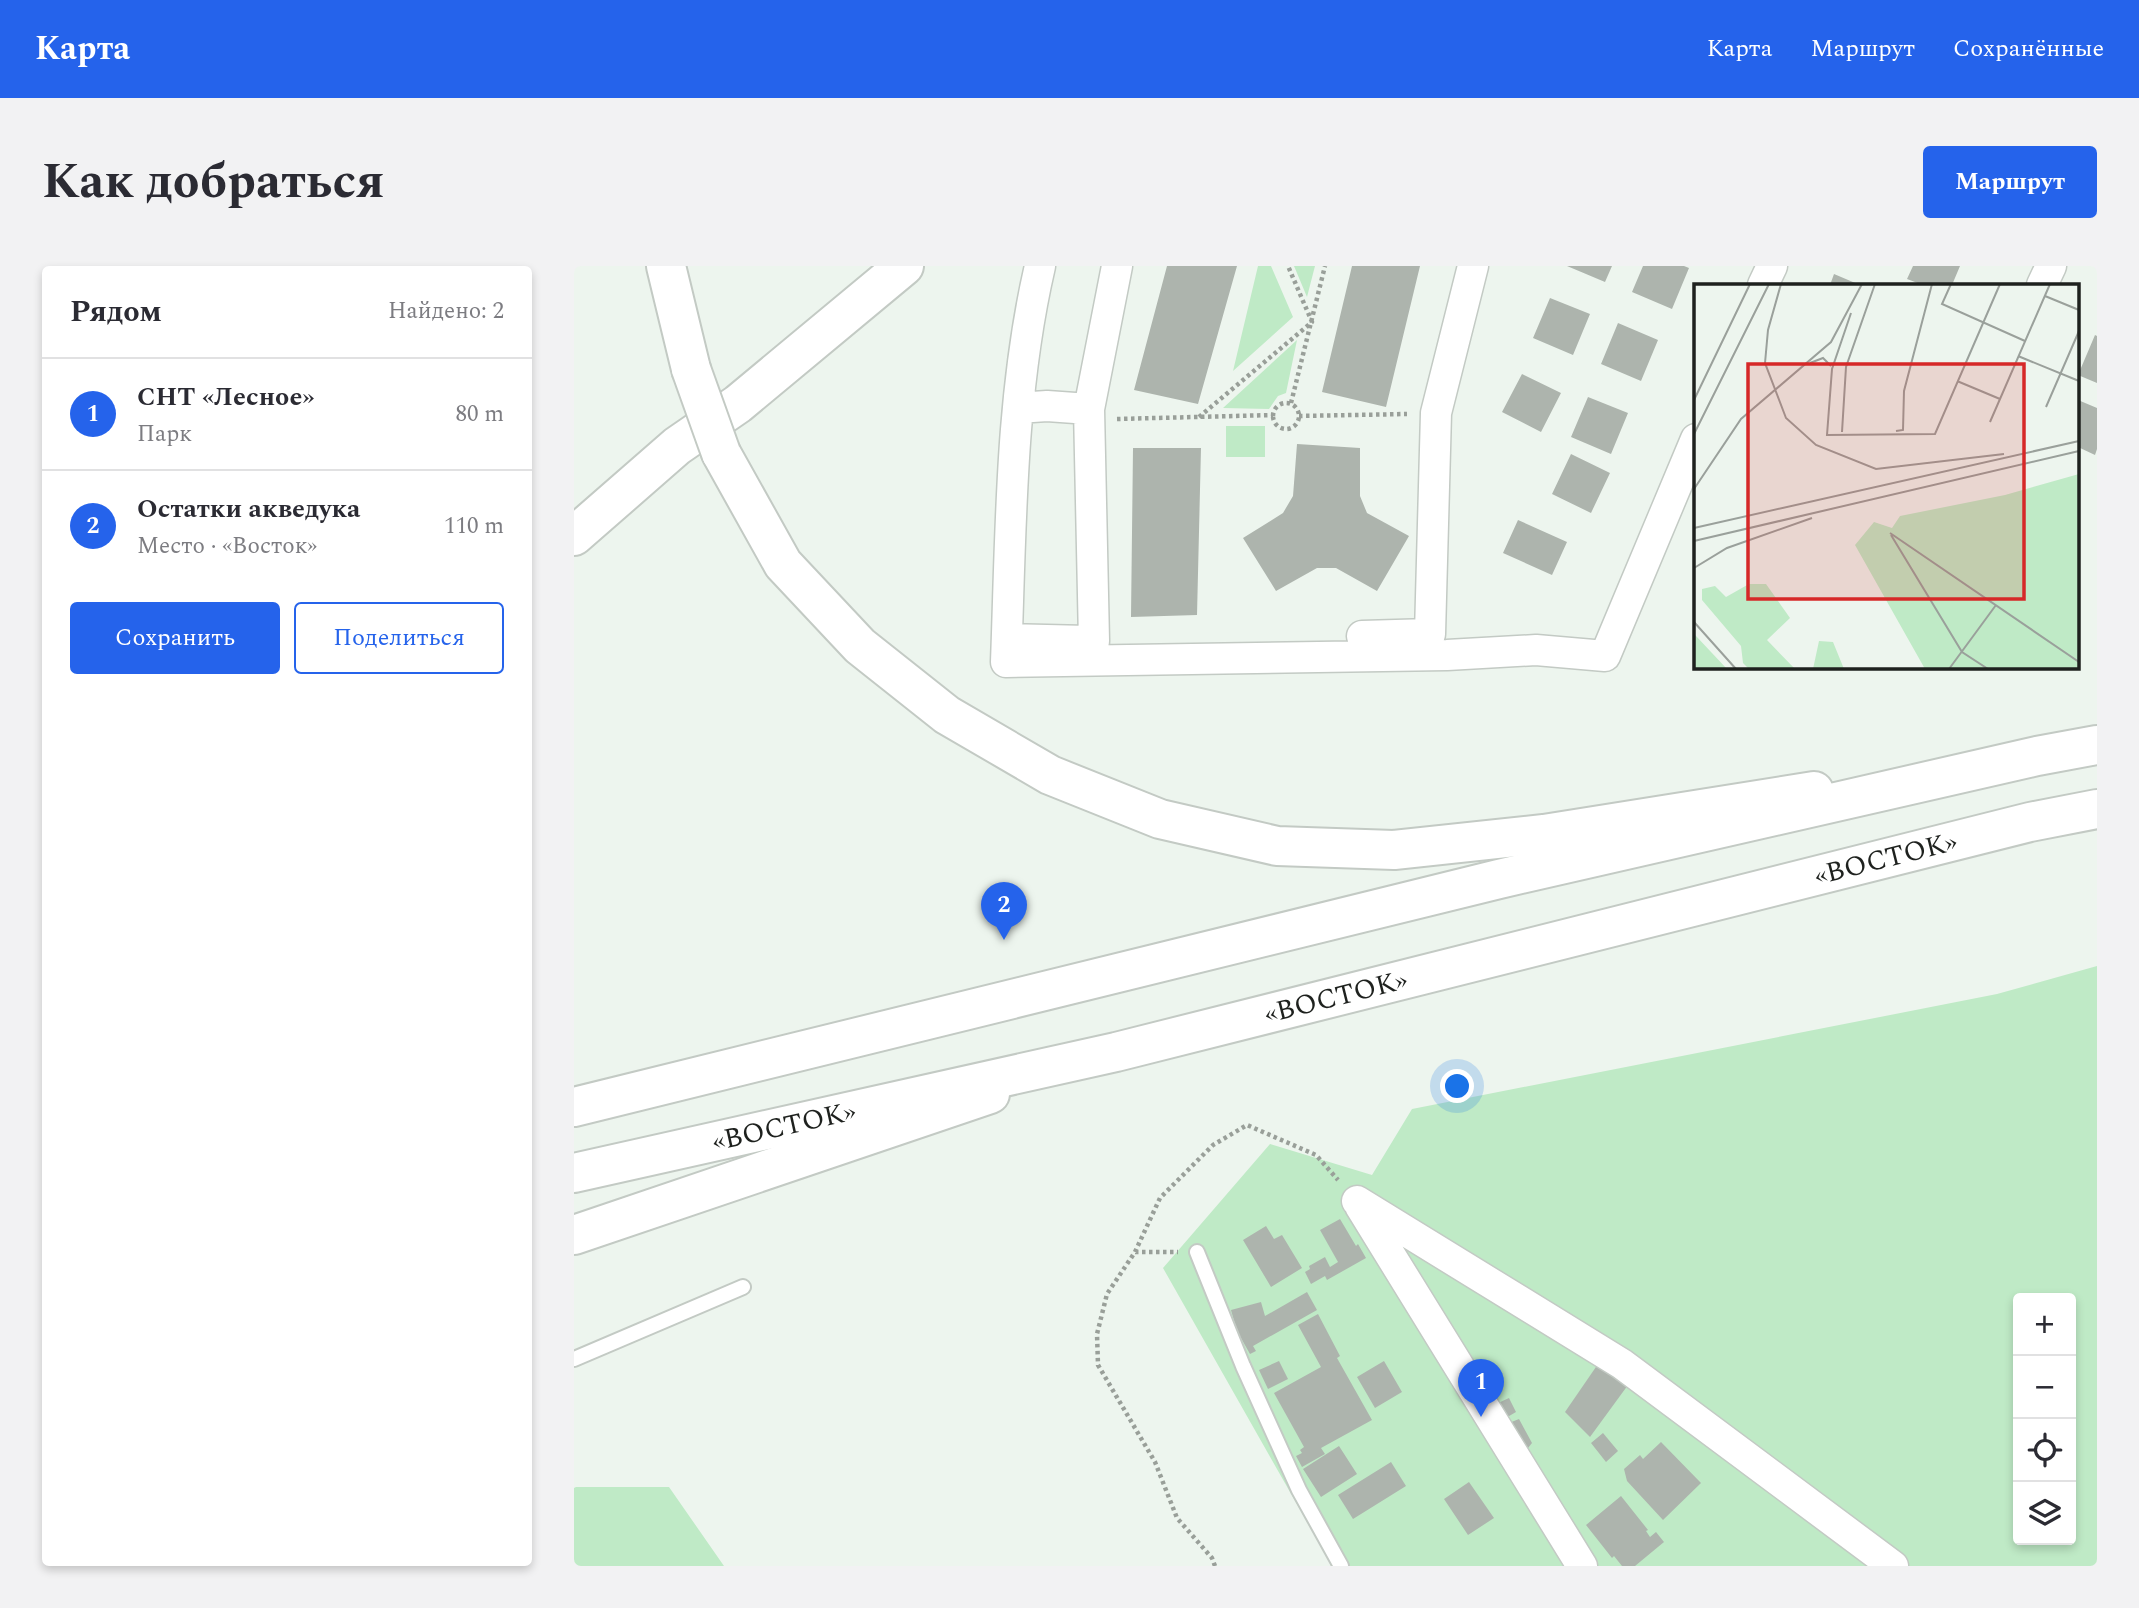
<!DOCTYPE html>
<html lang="ru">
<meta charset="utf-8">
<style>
body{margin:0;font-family:Spectral,serif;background:#f2f2f3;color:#2b2b33}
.controls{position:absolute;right:21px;bottom:21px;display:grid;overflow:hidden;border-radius:7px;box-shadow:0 4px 10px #0003}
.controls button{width:63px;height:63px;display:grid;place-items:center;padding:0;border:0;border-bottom:2px solid #e1e1e2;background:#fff;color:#2b2b33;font:35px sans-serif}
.you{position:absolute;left:884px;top:821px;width:24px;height:24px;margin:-18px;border:5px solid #fff;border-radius:50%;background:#1a73e8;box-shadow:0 0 0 10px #1a73e833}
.badge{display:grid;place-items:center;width:46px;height:46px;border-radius:50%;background:#2563eb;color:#fff;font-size:23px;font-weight:700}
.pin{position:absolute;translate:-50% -58px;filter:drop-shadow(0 2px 4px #0008)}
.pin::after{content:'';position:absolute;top:37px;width:24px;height:21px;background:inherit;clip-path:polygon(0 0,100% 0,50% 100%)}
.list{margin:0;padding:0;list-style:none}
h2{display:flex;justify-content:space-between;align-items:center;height:91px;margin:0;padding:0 28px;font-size:30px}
h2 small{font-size:23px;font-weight:400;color:#7c7c81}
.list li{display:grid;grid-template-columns:46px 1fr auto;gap:21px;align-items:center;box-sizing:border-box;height:112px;padding:0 28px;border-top:2px solid #e1e1e2}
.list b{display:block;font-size:26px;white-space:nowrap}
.list p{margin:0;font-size:23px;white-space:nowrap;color:#7c7c81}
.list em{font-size:23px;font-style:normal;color:#7c7c81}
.actions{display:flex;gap:14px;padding:21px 28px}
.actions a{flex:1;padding:16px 0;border:2px solid #2563eb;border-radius:7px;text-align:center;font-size:24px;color:#2563eb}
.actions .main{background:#2563eb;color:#fff}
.icon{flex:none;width:38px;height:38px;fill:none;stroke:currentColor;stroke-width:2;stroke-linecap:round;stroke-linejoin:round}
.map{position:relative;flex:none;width:1523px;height:1300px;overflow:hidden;border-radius:7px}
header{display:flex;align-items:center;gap:42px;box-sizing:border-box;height:98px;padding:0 35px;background:#2563eb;color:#fff}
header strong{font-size:33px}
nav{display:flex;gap:38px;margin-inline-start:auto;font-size:24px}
.intro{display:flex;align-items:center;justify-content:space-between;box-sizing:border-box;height:168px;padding:0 42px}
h1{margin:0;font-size:49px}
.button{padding:18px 32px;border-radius:7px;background:#2563eb;color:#fff;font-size:24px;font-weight:700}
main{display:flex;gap:42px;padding:0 42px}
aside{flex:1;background:#fff;border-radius:7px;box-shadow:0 4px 10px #0003}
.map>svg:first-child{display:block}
</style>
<header>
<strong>Карта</strong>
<nav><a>Карта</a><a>Маршрут</a><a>Сохранённые</a></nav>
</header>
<div class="intro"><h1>Как добраться</h1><a class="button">Маршрут</a></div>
<main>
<aside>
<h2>Рядом<small>Найдено: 2</small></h2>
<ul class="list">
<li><span class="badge">1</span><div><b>СНТ «Лесное»</b><p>Парк</p></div><em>80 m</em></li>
<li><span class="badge">2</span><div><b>Остатки акведука</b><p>Место · «Восток»</p></div><em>110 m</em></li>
</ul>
<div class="actions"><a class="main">Сохранить</a><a>Поделиться</a></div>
</aside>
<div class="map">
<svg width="1523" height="1300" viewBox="0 0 1523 1300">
<rect width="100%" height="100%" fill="#edf5ee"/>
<path fill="#bfeac6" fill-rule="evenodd" d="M684,0H697L719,51L659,105Z
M720,0H741L733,31Z
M723,74L712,127L704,130L695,143L649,142Z
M652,160H691V191H652Z
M1523,700V1300H758L589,1002L696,878L798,909L838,843L1423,728ZM1444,1032H1497V1274H1444Z
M2,1221H95L150,1300H0V1222Z"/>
<path fill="#adb4ad" d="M593,0H663L624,138L560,124Z
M778,0H846L812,141L748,126Z
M993,0H1038L1031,16Z
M1069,0H1110L1115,2L1098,43L1058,26Z
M1339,0H1386L1378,19H1349L1333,13Z
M1260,8L1286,19H1256Z
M976,32L1016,48L999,89L959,72Z
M1044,57L1084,74L1067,115L1027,98Z
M1521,69L1523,70V117L1504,109Z
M948,108L987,127L967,166L928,146Z
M1014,131L1054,147L1037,188L997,171Z
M1504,134L1523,142V183L1521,189L1504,181Z
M723,178L786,182V230L793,247L835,270L803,325L762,302H743L702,325L669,272L709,247L719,230Z
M559,182H627L623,349L557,351Z
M997,188L1036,207L1017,247L978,228Z
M944,254L993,276L978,309L929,287Z
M766,953L782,980L784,978L792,992L753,1014L751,1010L737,1018L731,1006L736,1003L735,1000L751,991L756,1001L764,996L746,964Z
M692,960L700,973L708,969L728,1002L697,1021L669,974Z
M733,1026L743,1044L679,1080L682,1085L676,1088L663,1065L657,1044L687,1036L691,1050Z
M744,1048L766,1090L763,1092L798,1154L747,1182L751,1188L728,1201L722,1190L728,1187L726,1184L730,1181L700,1127L747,1101L724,1059Z
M705,1095L714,1113L694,1123L685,1104Z
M810,1095L828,1126L801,1142L783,1111Z
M1024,1098L1054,1119L1016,1171L991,1146Z
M935,1132L942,1146L930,1153L922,1138Z
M945,1153L958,1177L950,1187L935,1157Z
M1029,1167L1044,1185L1032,1196L1017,1177Z
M1087,1176L1127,1217L1089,1254L1053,1215L1050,1203L1066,1189L1069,1193Z
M765,1180L783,1208L747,1231L729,1203Z
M817,1196L832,1220L779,1253L764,1229Z
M895,1216L920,1252L894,1269L870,1233Z
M1047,1230L1074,1264L1072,1265L1076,1271L1082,1266L1090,1276L1061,1300H1048L1040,1290L1038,1292L1012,1259Z"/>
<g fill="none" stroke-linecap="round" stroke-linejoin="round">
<defs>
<path id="service" d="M623,986L669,1100L725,1224L767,1300
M0,1093L169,1021"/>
<path id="minor" d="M466,0C436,129 437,264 432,396L873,389L962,384L1031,390L1122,173
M1189,19L1198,0
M1468,19L1477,0
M444,142L473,140L515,143
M788,370L856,368L862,147L899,0
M433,373L514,375
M520,375L515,143L543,0
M783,935L1048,1098L1319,1300
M786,940L1008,1300"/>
<path id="secondary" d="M0,270L103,180L164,138L330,0"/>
<path id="primary" d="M92,0L117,103
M147,187L209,298L286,380L373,449L476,509L586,553L703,580L820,584L970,568L1240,525
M0,969L416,828"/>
<g id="trunk">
<path d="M0,841L925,613L1463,490L1523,479"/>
<path id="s1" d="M0,907L542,786L1456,556L1523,543"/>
</g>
</defs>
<use href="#service" stroke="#c3cac4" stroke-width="18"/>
<use href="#minor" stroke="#c3cac4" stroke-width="33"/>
<use href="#secondary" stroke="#c3cac4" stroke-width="42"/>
<use href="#primary" stroke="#c3cac4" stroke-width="42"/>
<use href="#trunk" stroke="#c3cac4" stroke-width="42"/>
<path stroke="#999f99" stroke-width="4.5" stroke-dasharray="3.5 3.5" stroke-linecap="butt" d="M699 150a13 13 0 1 1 26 0a13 13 0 1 1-26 0Z
M717,137L751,0
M725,150L833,148
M625,151L738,56L714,0
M543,153L699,149
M561,986H604
M641,1300L638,1292L603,1252L581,1196L524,1099L523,1068L533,1028L561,986L586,932L639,879L673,859L742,889L764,914"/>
<use href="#service" stroke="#fff" stroke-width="14"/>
<use href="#minor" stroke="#fff" stroke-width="30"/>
<use href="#secondary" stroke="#fff" stroke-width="38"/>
<use href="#primary" stroke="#fff" stroke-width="38"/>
<use href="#trunk" stroke="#fff" stroke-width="38"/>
<defs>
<path id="primary-bridge" d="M117,103L147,187"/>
</defs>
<use href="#primary-bridge" stroke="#c3cac4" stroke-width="42" stroke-linecap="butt"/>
<use href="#primary-bridge" stroke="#fff" stroke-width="38"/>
</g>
<g text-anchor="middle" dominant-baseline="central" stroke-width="5" stroke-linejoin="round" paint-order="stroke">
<g font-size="28" fill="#1e211e" stroke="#edf5ee">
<text stroke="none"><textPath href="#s1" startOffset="1349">«ВОСТОК»</textPath></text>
<text stroke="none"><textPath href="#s1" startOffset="782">«ВОСТОК»</textPath></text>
<text stroke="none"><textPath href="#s1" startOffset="215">«ВОСТОК»</textPath></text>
</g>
</g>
<g transform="translate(1120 18)">
<rect width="385" height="385" fill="#edf5ee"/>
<path d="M385,190V385H231L161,261L180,238L198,244L206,232L311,211ZM55,300H72L96,334L73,356L101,385H55L49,379L47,362L8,316V305L21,302L32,313ZM0,350L2,352L33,385H0ZM125,357L139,358L150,385H119Z" fill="#bfeac6"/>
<path fill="none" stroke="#9aa09b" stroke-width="2" d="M87,0L74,46L71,79L92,134L122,161L182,185L310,170M257,0L248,20L331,57M351,12L385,26M157,29L138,85L133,151L241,150L306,0M324,72L385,97M116,79L129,74L137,82M263,97L306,115M0,116L56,0M352,123L385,47M296,138L356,0M202,147L209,146L210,107L238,0M148,148L152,83L181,0M0,150L75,0M0,205L47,135L137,58L168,0M0,244L385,157M196,249L385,378M197,251L268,368L294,385M0,257L385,167M0,284L33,264L118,234M0,338L42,385M255,385L302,321"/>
<path fill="#d62828" fill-opacity="0.15" stroke="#d62828" stroke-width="3.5" d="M54,80H330V315H54Z"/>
<rect width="385" height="385" fill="none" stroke="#1e211e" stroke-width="3.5"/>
</g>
</svg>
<div class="controls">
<button>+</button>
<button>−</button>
<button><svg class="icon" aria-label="locate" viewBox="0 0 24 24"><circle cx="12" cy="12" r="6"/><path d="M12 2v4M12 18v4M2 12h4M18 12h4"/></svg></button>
<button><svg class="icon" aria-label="layers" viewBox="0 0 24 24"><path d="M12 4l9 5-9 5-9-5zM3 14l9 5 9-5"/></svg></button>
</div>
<div class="you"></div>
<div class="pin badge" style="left:907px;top:1151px">1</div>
<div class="pin badge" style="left:430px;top:674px">2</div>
</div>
</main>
